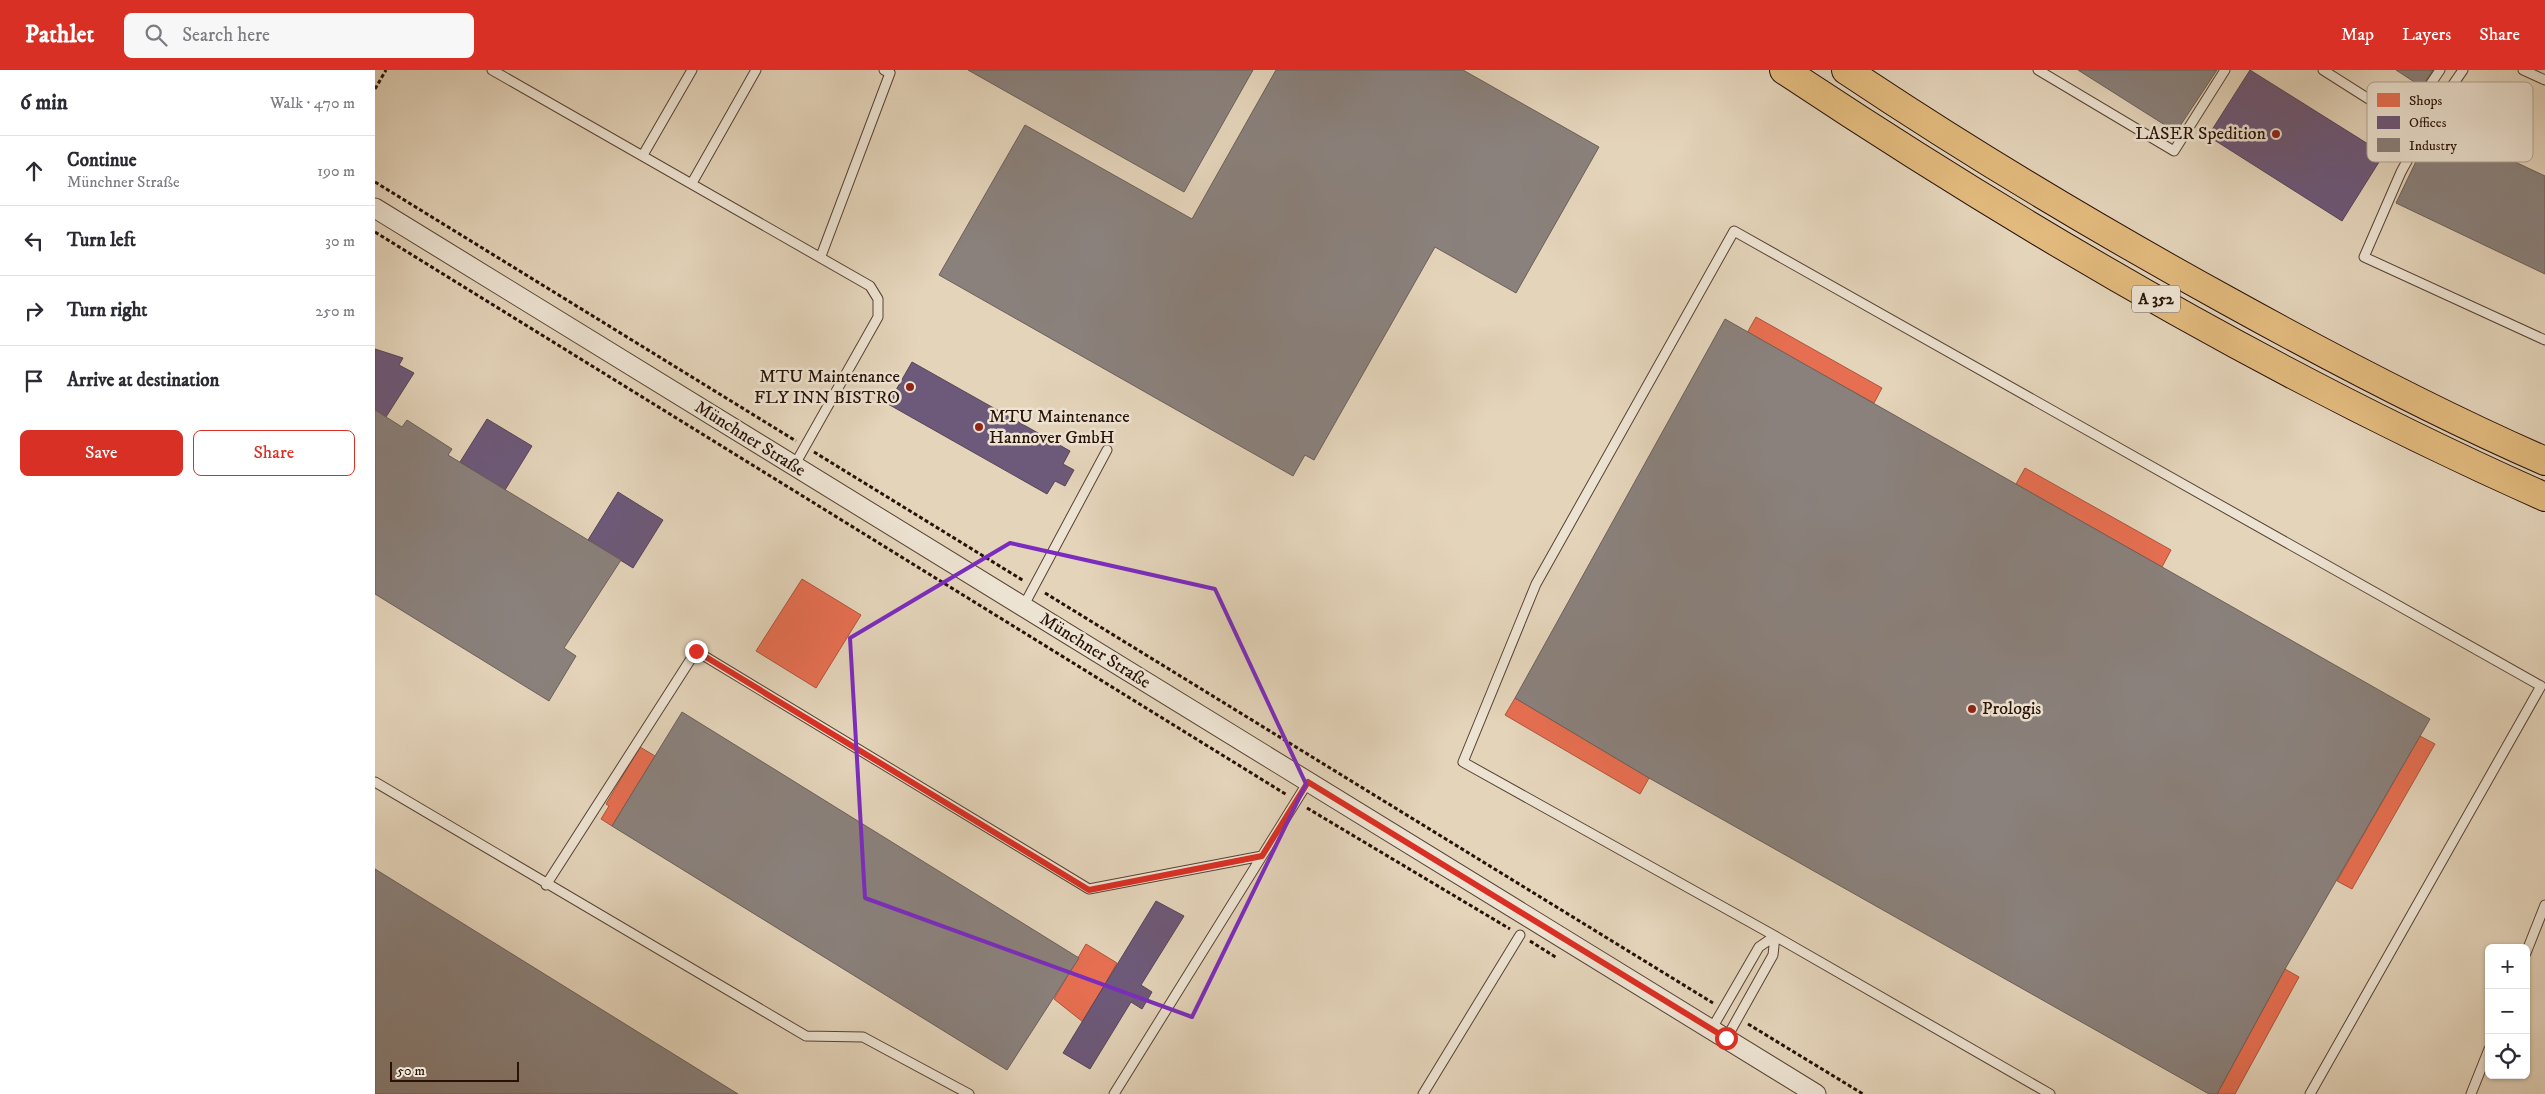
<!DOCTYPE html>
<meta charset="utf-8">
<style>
body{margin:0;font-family:"IM FELL DW Pica",serif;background:#f7f7f7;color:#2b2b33}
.controls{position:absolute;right:15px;bottom:15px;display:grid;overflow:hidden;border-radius:8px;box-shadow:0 1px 4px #0004}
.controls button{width:45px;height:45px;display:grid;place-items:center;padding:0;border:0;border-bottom:1px solid #e1e1e2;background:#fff;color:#2b2b33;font:25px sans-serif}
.scale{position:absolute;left:15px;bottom:12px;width:129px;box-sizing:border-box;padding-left:5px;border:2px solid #281107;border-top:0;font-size:14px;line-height:18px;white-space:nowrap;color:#281107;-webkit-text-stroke:4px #ede3d2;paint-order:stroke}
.stop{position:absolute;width:15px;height:15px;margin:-11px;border:4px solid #d93025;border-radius:50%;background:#fff}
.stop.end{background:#d93025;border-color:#fff;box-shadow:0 1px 5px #0008}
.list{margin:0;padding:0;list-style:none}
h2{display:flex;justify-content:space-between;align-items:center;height:65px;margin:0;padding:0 20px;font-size:21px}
h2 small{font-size:16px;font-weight:400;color:#7c7c81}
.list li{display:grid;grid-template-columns:32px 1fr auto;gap:15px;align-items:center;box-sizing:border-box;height:70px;padding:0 20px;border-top:1px solid #e1e1e2}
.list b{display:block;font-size:19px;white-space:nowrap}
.list p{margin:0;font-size:16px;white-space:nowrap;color:#7c7c81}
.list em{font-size:16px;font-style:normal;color:#7c7c81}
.actions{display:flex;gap:10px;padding:15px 20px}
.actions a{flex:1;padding:11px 0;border:1px solid #d93025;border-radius:8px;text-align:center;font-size:18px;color:#d93025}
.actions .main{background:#d93025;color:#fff}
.icon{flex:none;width:28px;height:28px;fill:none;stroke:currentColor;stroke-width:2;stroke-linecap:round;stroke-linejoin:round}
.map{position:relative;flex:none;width:2170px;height:1024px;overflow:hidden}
header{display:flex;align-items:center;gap:30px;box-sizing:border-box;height:70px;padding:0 25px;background:#d93025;color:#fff}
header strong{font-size:24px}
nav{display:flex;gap:28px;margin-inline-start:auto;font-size:18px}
.search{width:350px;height:45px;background:#f7f7f7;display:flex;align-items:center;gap:12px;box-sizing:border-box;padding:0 18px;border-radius:8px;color:#7c7c81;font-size:19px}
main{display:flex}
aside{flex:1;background:#fff}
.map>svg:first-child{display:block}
</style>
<header>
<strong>Pathlet</strong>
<div class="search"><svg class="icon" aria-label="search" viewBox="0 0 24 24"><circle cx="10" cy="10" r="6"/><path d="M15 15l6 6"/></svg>Search here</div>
<nav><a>Map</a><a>Layers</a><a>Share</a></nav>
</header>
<main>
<aside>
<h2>6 min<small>Walk · 470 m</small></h2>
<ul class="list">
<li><svg class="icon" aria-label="ahead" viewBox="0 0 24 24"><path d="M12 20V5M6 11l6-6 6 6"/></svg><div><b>Continue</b><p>Münchner Straße</p></div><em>190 m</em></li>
<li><svg class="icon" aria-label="left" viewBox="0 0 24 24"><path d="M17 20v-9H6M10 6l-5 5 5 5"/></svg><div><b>Turn left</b></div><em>30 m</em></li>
<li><svg class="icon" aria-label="right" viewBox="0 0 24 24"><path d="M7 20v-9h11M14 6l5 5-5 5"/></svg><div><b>Turn right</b></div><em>250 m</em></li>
<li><svg class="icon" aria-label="arrive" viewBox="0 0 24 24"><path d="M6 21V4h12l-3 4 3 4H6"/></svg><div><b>Arrive at destination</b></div></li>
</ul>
<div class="actions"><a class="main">Save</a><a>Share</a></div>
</aside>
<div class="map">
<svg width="2170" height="1024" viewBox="0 0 2170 1024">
<rect width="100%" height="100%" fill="#e4d4ba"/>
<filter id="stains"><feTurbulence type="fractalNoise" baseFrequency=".004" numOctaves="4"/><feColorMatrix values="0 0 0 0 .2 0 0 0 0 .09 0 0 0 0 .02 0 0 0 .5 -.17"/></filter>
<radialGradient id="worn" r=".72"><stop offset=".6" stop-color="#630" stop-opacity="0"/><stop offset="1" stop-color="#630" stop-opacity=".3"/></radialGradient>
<path fill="#e76f51" stroke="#ae533b" d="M1381,247L1507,318L1499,333L1372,263Z
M1650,398L1796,480L1787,497L1641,414Z
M427,509L486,545L441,618L381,581Z
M1140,628L1274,708L1265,724L1130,645Z
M2045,666L2060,674L1977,819L1962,811Z
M265,677L280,686L237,756L226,749L234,736L231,734Z
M711,874L742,893L708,952L679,929Z
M1910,899L1924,907L1860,1024H1842Z"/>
<path fill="#6d597a" stroke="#584358" d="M1875,0L2009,84L1967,151L1833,66Z
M0,279L28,288L24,295L39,303L11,347L0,340Z
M537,292L695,381L688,394L699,400L690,416L680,411L672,424L513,334Z
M112,349L157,376L130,420L85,392Z
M243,422L288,450L258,498L213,470Z
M781,831L809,846L766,915L777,922L767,939L756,932L715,999L688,983Z"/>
<path fill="#8a817c" stroke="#6d5f59" d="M593,0H878L809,122Z
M901,0H1088L1224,77L1141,223L1060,177L939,390L930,385L918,406L564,205L650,55L817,149Z
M1703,0H1842L1801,62Z
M2021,0H2058L2047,17Z
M2059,54L2170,106V204L2021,133Z
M1350,249L2055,649L1910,899L1842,1024H1834L1274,708L1140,628Z
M0,340L27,357L32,350L77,379L73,385L246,490L189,578L201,586L174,631L0,524Z
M307,642L704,888L632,1000L237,756Z
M0,799L363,1024H0Z"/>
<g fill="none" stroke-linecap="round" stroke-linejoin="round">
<defs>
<path id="lane" d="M117,0L495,216L503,229V247L419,396
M1663,0L1799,81L1850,0
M1948,0L2030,52L2065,0
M2088,0L2059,42L2026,102L1989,187L2170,270
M2148,0L2170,10
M268,85L317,0
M317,113L381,0
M446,186L515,3L509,0
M648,537L732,380
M0,712L431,966L488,967L594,1024
M171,815L321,581L714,819L887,786
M2151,883L2170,835
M1336,960L1384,877L1400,866
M1351,969L1398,885L1400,866
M739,1024L933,712
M1048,1024L1145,865
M1675,1024L1400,866L1088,692L1161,514L1359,161L2166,616L1935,1024
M2096,1024L2114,979"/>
<path id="street" d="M0,138L1441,1024"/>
<path id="highway" d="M1409,0C1651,161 1904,309 2170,427
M1471,0C1595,83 1722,159 1853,231C1956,288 2062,344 2170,391"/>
</defs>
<use href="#lane" stroke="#574234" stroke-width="11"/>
<use href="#street" stroke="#574234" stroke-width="21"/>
<use href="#highway" stroke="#281107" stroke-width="30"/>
<path stroke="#281107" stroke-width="3" stroke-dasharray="4 2.5" stroke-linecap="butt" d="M0,19L11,0
M0,112L421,371
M0,162L912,725
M439,382L649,511
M670,523L1338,933
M932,738L1135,859
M1155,871L1182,888
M1373,954L1488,1024"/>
<use href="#lane" stroke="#ede3d2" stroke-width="9"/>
<use href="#street" stroke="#ede3d2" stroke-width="19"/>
<use href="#highway" stroke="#e2ba7d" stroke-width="28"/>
</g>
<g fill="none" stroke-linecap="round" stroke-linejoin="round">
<path stroke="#d93025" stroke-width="6" d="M321,581L714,820L887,786L933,712L1351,968"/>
</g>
<path fill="none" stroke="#7b2cbf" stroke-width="4" stroke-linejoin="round" d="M635,473L840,519L931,714L817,947L490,828L475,568Z"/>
<g fill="#8f2418" stroke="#ede3d2" stroke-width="2">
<circle cx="1901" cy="64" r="5"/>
<circle cx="535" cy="317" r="5"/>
<circle cx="604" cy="357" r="5"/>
<circle cx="1597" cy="639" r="5"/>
</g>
<g text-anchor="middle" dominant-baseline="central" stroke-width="5" stroke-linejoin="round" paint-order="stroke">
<rect fill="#ede3d2" stroke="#635044" stroke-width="1" x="1757" y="215.5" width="48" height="27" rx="4"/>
<g font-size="16" font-weight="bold" fill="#281107">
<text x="1781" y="229">A 352</text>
</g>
<g font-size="18" fill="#281107" stroke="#ede3d2" text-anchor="end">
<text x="1891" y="64">LASER Spedition</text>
<text x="525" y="307">MTU Maintenance<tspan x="525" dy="21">FLY INN BISTRO</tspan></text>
<text x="614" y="347" text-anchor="start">MTU Maintenance<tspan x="614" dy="21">Hannover GmbH</tspan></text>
<text x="1607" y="639" text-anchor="start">Prologis</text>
</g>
<g font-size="18" fill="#281107" stroke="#ede3d2">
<text transform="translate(375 369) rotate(32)">Münchner Straße</text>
<text transform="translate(720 581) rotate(32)">Münchner Straße</text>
</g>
</g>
<rect x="1992" y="12" width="166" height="80" rx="8" fill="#ede3d2" stroke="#b2a495" stroke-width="1"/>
<rect x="2002" y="23" width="23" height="14" fill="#e76f51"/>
<rect x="2002" y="46" width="23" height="13" fill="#6d597a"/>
<rect x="2002" y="68" width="23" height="14" fill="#8a817c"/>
<g font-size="14" fill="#281107">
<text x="2034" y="35">Shops</text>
<text x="2034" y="57">Offices</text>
<text x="2034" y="80">Industry</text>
</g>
<rect width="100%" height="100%" filter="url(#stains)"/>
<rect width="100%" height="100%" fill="url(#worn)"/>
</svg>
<div class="controls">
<button>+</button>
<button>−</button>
<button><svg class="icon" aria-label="locate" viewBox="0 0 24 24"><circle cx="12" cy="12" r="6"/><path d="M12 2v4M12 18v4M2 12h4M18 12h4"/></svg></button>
</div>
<div class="scale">50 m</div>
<div class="stop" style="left:1351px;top:968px"></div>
<div class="stop end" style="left:321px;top:581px"></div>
</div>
</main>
